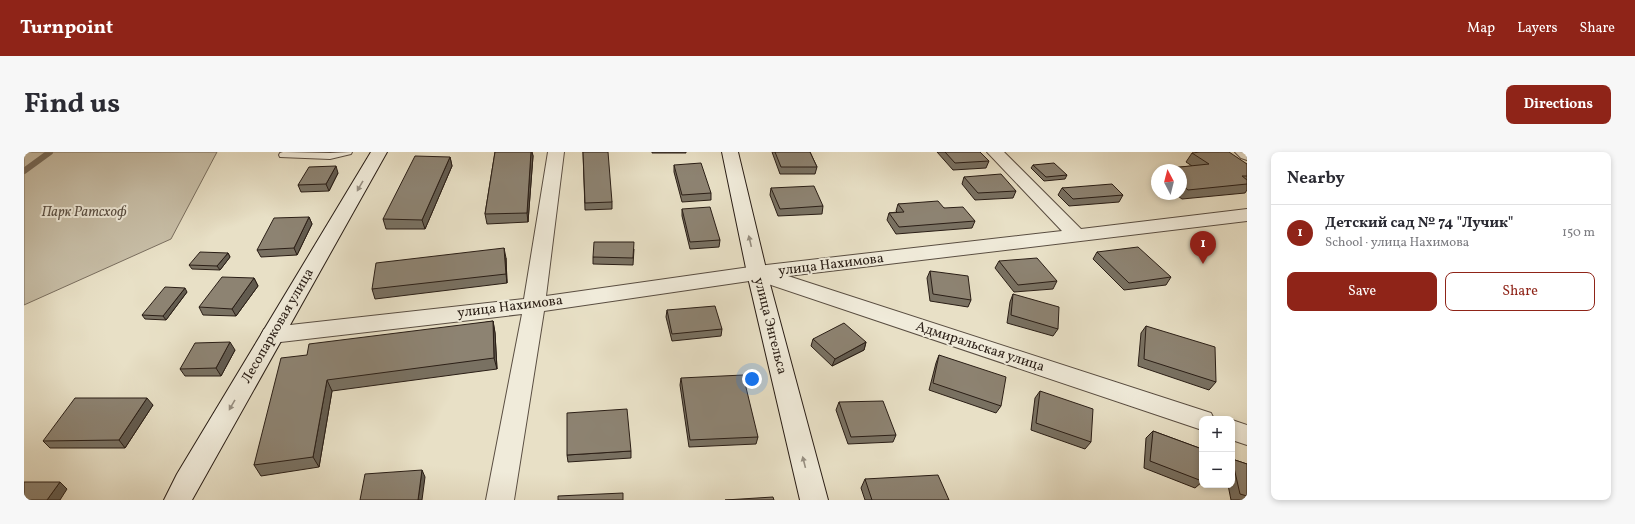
<!DOCTYPE html>
<meta charset="utf-8">
<style>
body{margin:0;font-family:Vollkorn,serif;background:#f7f7f7;color:#2b2b33}
.controls{position:absolute;right:12px;bottom:12px;display:grid;overflow:hidden;border-radius:8px;box-shadow:0 2px 6px #0003}
.controls button{width:36px;height:36px;display:grid;place-items:center;padding:0;border:0;border-bottom:1px solid #e1e1e2;background:#fff;color:#2b2b33;font:20px sans-serif}
.compass{position:absolute;left:1127px;top:12px;width:36px;height:36px;border-radius:50%;background:#fff;box-shadow:0 2px 6px #0003;rotate:353deg}
.you{position:absolute;left:728px;top:227px;width:14px;height:14px;margin:-10px;border:3px solid #fff;border-radius:50%;background:#1a73e8;box-shadow:0 0 0 6px #1a73e833}
.badge{display:grid;place-items:center;width:26px;height:26px;border-radius:50%;background:#8f2418;color:#fff;font-size:13px;font-weight:700}
.pin{position:absolute;translate:-50% -33px;filter:drop-shadow(0 1px 2px #0008)}
.pin::after{content:'';position:absolute;top:21px;width:14px;height:12px;background:inherit;clip-path:polygon(0 0,100% 0,50% 100%)}
.list{margin:0;padding:0;list-style:none}
h2{display:flex;justify-content:space-between;align-items:center;height:52px;margin:0;padding:0 16px;font-size:17px}
h2 small{font-size:13px;font-weight:400;color:#7c7c81}
.list li{display:grid;grid-template-columns:26px 1fr auto;gap:12px;align-items:center;box-sizing:border-box;height:56px;padding:0 16px;border-top:1px solid #e1e1e2}
.list b{display:block;font-size:15px;white-space:nowrap}
.list p{margin:0;font-size:13px;white-space:nowrap;color:#7c7c81}
.list em{font-size:13px;font-style:normal;color:#7c7c81}
.actions{display:flex;gap:8px;padding:12px 16px}
.actions a{flex:1;padding:9px 0;border:1px solid #8f2418;border-radius:8px;text-align:center;font-size:14px;color:#8f2418}
.actions .main{background:#8f2418;color:#fff}
.map{position:relative;flex:none;width:1223px;height:348px;overflow:hidden;border-radius:8px}
header{display:flex;align-items:center;gap:24px;box-sizing:border-box;height:56px;padding:0 20px;background:#8f2418;color:#fff}
header strong{font-size:19px}
nav{display:flex;gap:22px;margin-inline-start:auto;font-size:14px}
.intro{display:flex;align-items:center;justify-content:space-between;box-sizing:border-box;height:96px;padding:0 24px}
h1{margin:0;font-size:28px}
.button{padding:10px 18px;border-radius:8px;background:#8f2418;color:#fff;font-size:14px;font-weight:700}
main{display:flex;gap:24px;padding:0 24px}
aside{flex:1;background:#fff;border-radius:8px;box-shadow:0 2px 6px #0003}
.map>svg:first-child{display:block}
</style>
<header>
<strong>Turnpoint</strong>
<nav><a>Map</a><a>Layers</a><a>Share</a></nav>
</header>
<div class="intro"><h1>Find us</h1><a class="button">Directions</a></div>
<main>
<div class="map">
<svg width="1223" height="348" viewBox="0 0 1223 348">
<rect width="100%" height="100%" fill="#e8e0c6"/>
<filter id="stains"><feTurbulence type="fractalNoise" baseFrequency=".005" numOctaves="4"/><feColorMatrix values="0 0 0 0 .2 0 0 0 0 .09 0 0 0 0 .02 0 0 0 .5 -.17"/></filter>
<radialGradient id="worn" r=".72"><stop offset=".6" stop-color="#630" stop-opacity="0"/><stop offset="1" stop-color="#630" stop-opacity=".3"/></radialGradient>
<path fill="#c8bfa8" stroke="#796e5f" d="M0,0H193L147,87L0,153Z"/>
<g fill="none" stroke-linecap="round" stroke-linejoin="round">
<path stroke="#756b5c" stroke-width="6" d="M0,19L26,0"/>
<defs>
<path id="lane" d="M259,0L306,1L328,0L327,2L306,7L256,5L255,3L256,1Z"/>
<path id="street" d="M524,0H540L522,144L733,114L1038,79L963,0H980L1057,77L1223,57V69L764,124L1187,261L1190,267H1178V278L732,128L520,159L490,348H462L498,162L248,191L240,189L237,183L240,177L248,175L500,147Z
M1211,0H1223V8L1217,6Z
M1208,268L1223,273V293L1208,288Z"/>
<path id="secondary" d="M347,0H363L168,348H140L153,322Z
M698,0H714L743,121L804,348H776L723,121Z"/>
</defs>
<use href="#lane" stroke="#5a4e42" stroke-width="2"/>
<use href="#street" stroke="#5a4e42" stroke-width="2"/>
<use href="#secondary" stroke="#2a1e16" stroke-width="2"/>
<use href="#lane" fill="#f0ebda" fill-rule="evenodd"/>
<use href="#street" fill="#f0ebda" fill-rule="evenodd"/>
<use href="#secondary" fill="#f0ebda" fill-rule="evenodd"/>
</g>
<path fill="#797162" stroke="#2a1e16" d="M471,0H508L509,4L504,70L463,72L461,62Z
M559,0L588,50V57L561,58Z
M628,0H662V1H628Z
M748,0H786L793,15L791,22H756Z
M913,0H956L965,9L962,16L929,18Z
M1168,1L1223,12V38L1221,41L1158,47L1151,42H1157V18H1136L1137,17L1168,14L1162,10Z
M426,5L428,14L401,77H362L359,67Z
M650,13L687,41V48L658,50L650,20Z
M1009,13L1043,23L1041,27L1020,29L1007,16Z
M314,21L305,39L277,40L274,33Z
M940,25L992,39L989,46L951,48L938,32Z
M747,36L799,54L798,62L754,64L746,43Z
M1038,36L1099,43L1095,50L1045,54L1034,43Z
M874,52L920,56L951,69L948,76L872,82L863,68L865,61L873,60L872,59Z
M658,57L696,88L695,95L666,97L658,64Z
M285,65L288,72L273,103L237,105L233,98Z
M610,97L609,113L569,112V105Z
M1073,100L1147,125L1142,133L1100,138L1069,107Z
M204,101L206,105L196,118L168,117L165,113Z
M482,106L483,131L351,147L348,137Z
M975,109L1033,129L1029,137L990,140L971,116Z
M906,119L947,148L944,155L906,149L903,126Z
M230,126L234,134L212,164L179,163L175,155Z
M163,140L142,168L121,167L118,163Z
M989,142L1034,177L1029,184L983,171L986,150Z
M643,158L698,177L697,184L648,189L642,165Z
M469,169L471,181L473,217L308,239L295,315L237,324L230,313L283,203Z
M1122,174L1192,230L1185,238L1114,214L1117,181Z
M789,187L842,190L840,198L808,214L787,194Z
M211,198L197,224H161L156,217Z
M915,203L977,254L972,261L905,238L912,211Z
M657,226L734,285L732,292L665,295L656,233Z
M1016,239L1067,290L1061,297L1007,278L1011,246Z
M815,250L872,283L869,290L824,292L812,258Z
M129,253L101,296H26L19,289Z
M1129,279L1178,297V330L1171,336L1120,316L1122,286Z
M607,299V306L544,310L543,303Z
M1208,307L1223,312V348H1207L1204,333H1208Z
M841,327L925,348H841L837,336Z"/>
<path fill="#635c50" stroke="#2a1e16" d="M507,0H508L509,4L504,70L503,61Z
M426,5L428,14L401,77L398,68Z
M312,14L314,21L305,39L302,32Z
M285,65L288,72L273,103L270,96Z
M480,96L482,106L483,131L482,122Z
M204,101L206,105L196,118L193,114Z
M230,126L234,134L212,164L208,157Z
M161,136L163,140L142,168L139,164Z
M469,169L471,181L473,217L470,206Z
M206,190L211,198L197,224L192,216Z
M842,190L840,198L808,214L811,207Z
M303,228L308,239L295,315L289,305Z
M123,246L129,253L101,296L95,288Z
M398,318L401,325L398,348H394Z
M36,330L43,337L36,348H23Z"/>
<path fill="#8d8372" stroke="#2a1e16" d="M471,0H507L503,61L461,62Z
M559,0H584L588,50L561,51Z
M751,0H786L793,15H757Z
M921,0H956L965,9L931,11Z
M1176,0H1205L1223,12V24H1218L1223,28V32L1164,38L1157,32V18H1138L1137,17L1185,12L1168,1Z
M391,4L426,5L398,68L359,67Z
M677,11L687,41L658,43L650,13Z
M1030,11L1043,23L1022,25L1009,13Z
M312,14L302,32L274,33L285,15Z
M977,22L992,39L954,41L940,25Z
M1088,32L1099,43L1049,47L1038,36Z
M790,34L799,54L756,57L747,36Z
M914,49L920,56L939,55L951,69L875,75L865,61L880,60L874,52Z
M686,55L696,88L666,90L658,57Z
M285,65L270,96L233,98L250,66Z
M570,90H610L609,106L569,105Z
M1114,95L1147,125L1105,131L1073,100Z
M480,96L482,122L348,137L352,111Z
M176,100L204,101L193,114L165,113Z
M1013,106L1033,129L994,133L975,109Z
M906,119L944,124L947,148L909,142Z
M198,125L230,126L208,157L175,155Z
M141,135L161,136L139,164L118,163Z
M989,142L1035,155L1034,177L987,163Z
M691,154L698,177L648,182L643,158Z
M469,169L470,206L303,228L289,305L230,313L257,206L283,203L285,192Z
M820,171L842,190L811,207L789,187Z
M1122,174L1191,195L1192,230L1120,207Z
M206,190L192,216L156,217L171,191Z
M915,203L982,225L977,254L909,231Z
M719,223L734,285L666,288L657,226Z
M1016,239L1069,257L1067,290L1012,271Z
M51,246H123L95,288L19,289Z
M859,249L872,283L827,285L815,250Z
M603,257L607,299L543,303V261Z
M1129,279L1178,297V329L1126,309Z
M1208,307L1223,312V344L1216,342Z
M398,318L394,348H336L341,322Z
M914,323L925,348H848L841,327Z
M0,330H36L23,348H0Z
M599,341V348H534V344Z
M749,345L750,348H701Z"/>
<defs><path id="oneway-solid" d="M-6-.8H1V-3.2L6.5 0L1 3.2V.8H-6Z"/></defs>
<g fill="#978f82">
<use href="#oneway-solid" transform="translate(336 34) rotate(120)"/>
<use href="#oneway-solid" transform="translate(726 89) rotate(-103)"/>
<use href="#oneway-solid" transform="translate(208 253) rotate(120)"/>
<use href="#oneway-solid" transform="translate(780 310) rotate(-104)"/>
</g>
<g text-anchor="middle" dominant-baseline="central" stroke-width="4" stroke-linejoin="round" paint-order="stroke">
<g font-size="14" font-style="italic" fill="#594e42" stroke="#f0ebda">
<text x="60" y="60">Парк Ратсхоф</text>
</g>
<g font-size="14" fill="#2a1e16" stroke="#f0ebda">
<text transform="translate(807 113) rotate(-7)">улица Нахимова</text>
<text transform="translate(486 155) rotate(-7)">улица Нахимова</text>
<text transform="translate(254 174) rotate(-60)">Лесопарковая улица</text>
<text transform="translate(746 174) rotate(76)">улица Энгельса</text>
<text transform="translate(956 195) rotate(18)">Адмиральская улица</text>
</g>
</g>
<rect width="100%" height="100%" filter="url(#stains)"/>
<rect width="100%" height="100%" fill="url(#worn)"/>
</svg>
<div class="controls">
<button>+</button>
<button>−</button>
</div>
<svg class="compass" viewBox="-18 -18 36 36"><path d="M0-13l5 13h-10z" fill="#e53935"/><path d="M0 13l5-13h-10z" fill="#7c7c81"/></svg>
<div class="you"></div>
<div class="pin badge" style="left:1179px;top:112px">1</div>
</div>
<aside>
<h2>Nearby<small></small></h2>
<ul class="list">
<li><span class="badge">1</span><div><b>Детский сад № 74 &quot;Лучик&quot;</b><p>School · улица Нахимова</p></div><em>150 m</em></li>
</ul>
<div class="actions"><a class="main">Save</a><a>Share</a></div>
</aside>
</main>
